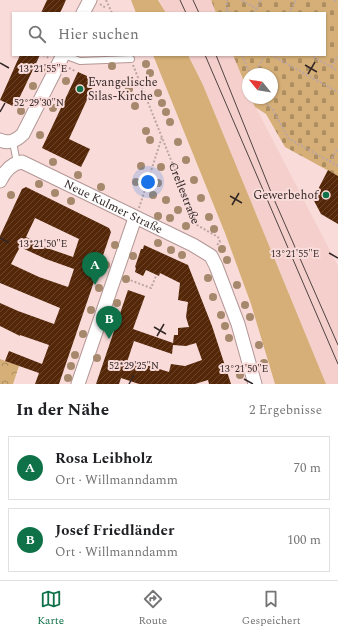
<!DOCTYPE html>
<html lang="de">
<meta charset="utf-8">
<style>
body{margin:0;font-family:Spectral,serif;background:#f6f6f6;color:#202124}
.compass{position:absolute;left:242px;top:68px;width:36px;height:36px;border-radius:50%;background:#fff;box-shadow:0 1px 3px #0004;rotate:300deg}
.you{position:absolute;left:148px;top:182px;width:14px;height:14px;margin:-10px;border:3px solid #fff;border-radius:50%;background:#1a73e8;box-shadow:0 0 0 6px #1a73e833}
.badge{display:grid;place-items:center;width:26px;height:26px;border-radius:50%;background:#0e7148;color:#fff;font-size:13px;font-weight:700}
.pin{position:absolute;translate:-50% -33px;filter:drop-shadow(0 1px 2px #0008)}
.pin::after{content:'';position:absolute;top:21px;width:14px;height:12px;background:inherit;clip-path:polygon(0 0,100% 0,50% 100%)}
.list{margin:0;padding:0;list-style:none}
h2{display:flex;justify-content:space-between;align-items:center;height:52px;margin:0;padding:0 16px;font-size:17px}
h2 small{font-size:13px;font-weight:400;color:#757577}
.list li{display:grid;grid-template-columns:26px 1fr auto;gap:12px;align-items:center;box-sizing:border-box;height:64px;margin:0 8px 8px;padding:0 8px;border:1px solid #e0e0e0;border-radius:0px}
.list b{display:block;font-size:15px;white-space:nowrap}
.list p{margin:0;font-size:13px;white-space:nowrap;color:#757577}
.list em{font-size:13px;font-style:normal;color:#757577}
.icon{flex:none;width:22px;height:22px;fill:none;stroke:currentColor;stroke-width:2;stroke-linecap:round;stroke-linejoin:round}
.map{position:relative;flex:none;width:338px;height:384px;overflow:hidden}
.search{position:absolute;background:#fff;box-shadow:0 1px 3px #0004;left:12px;right:12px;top:12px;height:44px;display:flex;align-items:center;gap:10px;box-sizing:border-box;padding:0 14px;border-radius:0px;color:#757577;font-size:15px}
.sheet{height:196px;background:#fff}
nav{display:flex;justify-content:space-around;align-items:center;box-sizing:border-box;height:56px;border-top:1px solid #e0e0e0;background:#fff;font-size:11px;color:#757577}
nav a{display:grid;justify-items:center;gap:2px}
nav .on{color:#0e7148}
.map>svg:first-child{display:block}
</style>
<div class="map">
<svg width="338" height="384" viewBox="0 0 338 384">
<defs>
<pattern id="cemetery-stones" width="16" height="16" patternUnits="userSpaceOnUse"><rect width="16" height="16" fill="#d5af77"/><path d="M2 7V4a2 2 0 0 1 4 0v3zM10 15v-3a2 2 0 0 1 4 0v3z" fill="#ad8e61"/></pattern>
<pattern id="park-crowns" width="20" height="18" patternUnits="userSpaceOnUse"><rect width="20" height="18" fill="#d5af77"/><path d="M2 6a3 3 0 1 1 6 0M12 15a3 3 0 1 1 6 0" fill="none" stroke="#ad8e61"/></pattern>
<pattern id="building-hatch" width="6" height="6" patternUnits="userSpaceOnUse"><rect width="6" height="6" fill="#542708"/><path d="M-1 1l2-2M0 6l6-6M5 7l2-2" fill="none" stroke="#6a452c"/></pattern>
</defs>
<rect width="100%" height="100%" fill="#f9dcda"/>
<path fill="#f4cfcc" d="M159,0H211L216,13H166Z
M188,55H233L248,91V98H251L338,266V384H326L203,85Z"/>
<path fill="#d5af77" d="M131,0H158L166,13H136Z
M153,55H188L203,85L326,384H275L251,304L225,233Z"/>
<path fill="url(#cemetery-stones)" d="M211,0H338V176L285,147L266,114L255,107L251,98H272V74H248V91L233,55H325V13H216Z"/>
<path fill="url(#park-crowns)" d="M0,359L19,366L13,384H0Z"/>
<path fill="url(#building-hatch)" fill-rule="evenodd" d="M47,0H66L60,13H41Z
M20,55H40L15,107L0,100Z
M78,72L96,80L69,139L90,149L81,167L42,148Z
M328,170L338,176V224L321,214L313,199Z
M26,187L109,228L111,232L59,384H35L39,373L5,361L9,351L42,364L49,345L20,335V336L0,326V303L18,311L54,324L60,308L0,283V236L22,189ZM35,218L79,239L73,257L50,249L26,237ZM20,247L46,259L74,269L68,287L39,277L11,264Z
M144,245L188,265L212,326L231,384H209L208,380L195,384H139L121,378L119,384H96L128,290L145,296L133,329L173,343L174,335H178V328L189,327L186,317L188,302L178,300L180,283L160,273L159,276L146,270L143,276L135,272L136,268L135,267L141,249H143ZM134,341L172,354L173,345L186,346L196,343L202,360L185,366L171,364L169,372L140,363L125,368Z"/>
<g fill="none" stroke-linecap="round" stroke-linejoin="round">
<defs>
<path id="lane" d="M64,55L80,61L131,59
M13,142L17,163"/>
<g id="street">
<path d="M83,13L90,0"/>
<path d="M0,140C9,144 16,141 23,134L63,55"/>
<path id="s2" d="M0,181C5,171 11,163 22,162L193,245L211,256L216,266L238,324L255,384"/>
<path d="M78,384L135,218"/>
</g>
</defs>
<use href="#lane" stroke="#b39796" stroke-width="8"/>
<use href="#street" stroke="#b39796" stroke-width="15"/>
<g stroke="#bda5a4" stroke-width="2" stroke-dasharray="2 2" stroke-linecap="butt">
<path d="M106,0L112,13"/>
<path d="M242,0L257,9"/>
<path d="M334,0L338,2"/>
<path d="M100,4L106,8"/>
<path d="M227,10L233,13"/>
<path d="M226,13L227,0"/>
<path d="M254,13L261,0"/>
<path d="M289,13L296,0"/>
<path d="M43,55L49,58"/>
<path d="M242,55L250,74"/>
<path d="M271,55L338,92"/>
<path d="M310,55L338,71"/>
<path id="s1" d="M133,65L197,225L218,237L220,242L216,246"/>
<path d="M331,67L338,56"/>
<path d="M69,68L75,71"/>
<path d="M254,74L265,55"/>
<path d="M261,98L273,110L289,139L338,166"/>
<path d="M330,162L338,148"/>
<path d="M139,208L162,137"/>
<path d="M127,279L151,288L156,276"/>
</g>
<use href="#lane" stroke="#fff" stroke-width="6"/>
<use href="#street" stroke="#fff" stroke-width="13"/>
<path stroke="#514442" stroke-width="1" d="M180,0L186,13
M193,0L199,13
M205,55L338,364
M216,55L273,197L338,345"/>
</g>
<g fill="#a6896c">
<circle cx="146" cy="64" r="4"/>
<circle cx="112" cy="66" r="4"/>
<circle cx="42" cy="69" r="4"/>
<circle cx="150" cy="73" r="4"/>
<circle cx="66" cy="81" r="4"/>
<circle cx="154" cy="83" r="4"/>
<circle cx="33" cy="86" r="4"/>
<circle cx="129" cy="89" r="4"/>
<circle cx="158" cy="93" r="4"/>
<circle cx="123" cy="97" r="4"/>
<circle cx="162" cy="103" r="4"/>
<circle cx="135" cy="106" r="4"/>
<circle cx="53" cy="108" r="4"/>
<circle cx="21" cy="111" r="4"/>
<circle cx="166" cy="112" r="4"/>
<circle cx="170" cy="122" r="4"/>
<circle cx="146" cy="131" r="4"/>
<circle cx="40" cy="135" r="4"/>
<circle cx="150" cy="140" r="4"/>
<circle cx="178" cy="142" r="4"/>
<circle cx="186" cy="160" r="4"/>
<circle cx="53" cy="162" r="4"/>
<circle cx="141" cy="166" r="4"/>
<circle cx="161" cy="167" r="4"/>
<circle cx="78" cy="175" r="4"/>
<circle cx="194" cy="180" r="4"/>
<circle cx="136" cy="182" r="4"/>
<circle cx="158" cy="183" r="4"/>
<circle cx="39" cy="184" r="4"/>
<circle cx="101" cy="187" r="4"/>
<circle cx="55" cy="193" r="4"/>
<circle cx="11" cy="195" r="4"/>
<circle cx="153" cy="195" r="4"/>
<circle cx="201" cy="198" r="4"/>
<circle cx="166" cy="200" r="4"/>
<circle cx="71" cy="201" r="4"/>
<circle cx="178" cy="210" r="4"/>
<circle cx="158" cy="216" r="4"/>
<circle cx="209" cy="217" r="4"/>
<circle cx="170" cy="218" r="4"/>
<circle cx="186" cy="226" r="4"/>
<circle cx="214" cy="229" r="4"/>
<circle cx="158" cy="243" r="4"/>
<circle cx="115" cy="245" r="4"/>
<circle cx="222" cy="249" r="4"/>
<circle cx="171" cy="250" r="4"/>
<circle cx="182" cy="255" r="4"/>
<circle cx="133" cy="256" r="4"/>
<circle cx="227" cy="260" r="4"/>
<circle cx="106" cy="265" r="4"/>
<circle cx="208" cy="278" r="4"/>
<circle cx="126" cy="279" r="4"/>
<circle cx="237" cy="285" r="4"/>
<circle cx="99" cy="288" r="4"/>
<circle cx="213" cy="297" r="4"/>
<circle cx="117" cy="303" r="4"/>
<circle cx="245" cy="305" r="4"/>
<circle cx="91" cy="310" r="4"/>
<circle cx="221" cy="315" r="4"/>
<circle cx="250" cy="317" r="4"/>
<circle cx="225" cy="326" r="4"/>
<circle cx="109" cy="329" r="4"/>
<circle cx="83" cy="334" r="4"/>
<circle cx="229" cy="338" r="4"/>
<circle cx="259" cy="345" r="4"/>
<circle cx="75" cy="355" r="4"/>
<circle cx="97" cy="358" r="4"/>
<circle cx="264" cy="363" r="4"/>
<circle cx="71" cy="366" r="4"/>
<circle cx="240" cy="375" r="4"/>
<circle cx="68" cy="378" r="4"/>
</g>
<path fill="none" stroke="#322726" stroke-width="1.5" d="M0,63L9,68M305,65L317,72M308,74L315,62M0,112L5,103M230,196L242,203M232,205L239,193M0,238L9,243M329,253L338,258M154,327L166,334M157,336L164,324M244,379L253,384M129,384L134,375"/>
<g fill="#0e7148" stroke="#f9dcda" stroke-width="1.5">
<circle cx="80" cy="89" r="4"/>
<circle cx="326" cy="195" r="4"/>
</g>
<g text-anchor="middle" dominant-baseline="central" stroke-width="4" stroke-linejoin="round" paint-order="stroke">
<g font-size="12" fill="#322726" stroke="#f9dcda" text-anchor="start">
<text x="88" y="82">Evangelische<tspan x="88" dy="14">Silas-Kirche</tspan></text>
<text x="318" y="195" text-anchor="end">Gewerbehof</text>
</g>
<g font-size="12" fill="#322726" stroke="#f9dcda">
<text stroke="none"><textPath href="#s1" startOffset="138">Crellestraße</textPath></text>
<text stroke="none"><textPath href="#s2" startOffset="132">Neue Kulmer Straße</textPath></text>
</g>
</g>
<g font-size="10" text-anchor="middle" fill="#322726" stroke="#f9dcda" stroke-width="4" stroke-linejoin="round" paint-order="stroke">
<text x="43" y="72">13°21'55"E</text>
<text x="39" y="106">52°29'30"N</text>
<text x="43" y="247">13°21'50"E</text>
<text x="295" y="257">13°21'55"E</text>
<text x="134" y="369">52°29'25"N</text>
<text x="244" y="372">13°21'50"E</text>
</g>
</svg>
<svg class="compass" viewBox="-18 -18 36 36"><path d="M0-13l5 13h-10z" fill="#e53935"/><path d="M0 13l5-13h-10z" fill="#757577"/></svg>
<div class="you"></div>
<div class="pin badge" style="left:95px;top:285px">A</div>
<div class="pin badge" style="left:109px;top:339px">B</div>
<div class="search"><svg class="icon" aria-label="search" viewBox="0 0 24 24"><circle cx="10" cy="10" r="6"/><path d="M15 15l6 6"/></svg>Hier suchen</div>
</div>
<section class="sheet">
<h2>In der Nähe<small>2 Ergebnisse</small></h2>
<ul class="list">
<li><span class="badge">A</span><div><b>Rosa Leibholz</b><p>Ort · Willmanndamm</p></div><em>70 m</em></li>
<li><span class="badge">B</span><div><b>Josef Friedländer</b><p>Ort · Willmanndamm</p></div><em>100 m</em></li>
</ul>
</section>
<nav>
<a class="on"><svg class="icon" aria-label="map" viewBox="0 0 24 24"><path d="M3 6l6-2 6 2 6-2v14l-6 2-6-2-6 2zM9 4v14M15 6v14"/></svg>Karte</a>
<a><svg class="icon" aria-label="directions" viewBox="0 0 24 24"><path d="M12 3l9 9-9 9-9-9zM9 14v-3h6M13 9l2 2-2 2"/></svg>Route</a>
<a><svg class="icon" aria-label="saved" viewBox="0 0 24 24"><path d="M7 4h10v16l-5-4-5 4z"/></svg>Gespeichert</a>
</nav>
